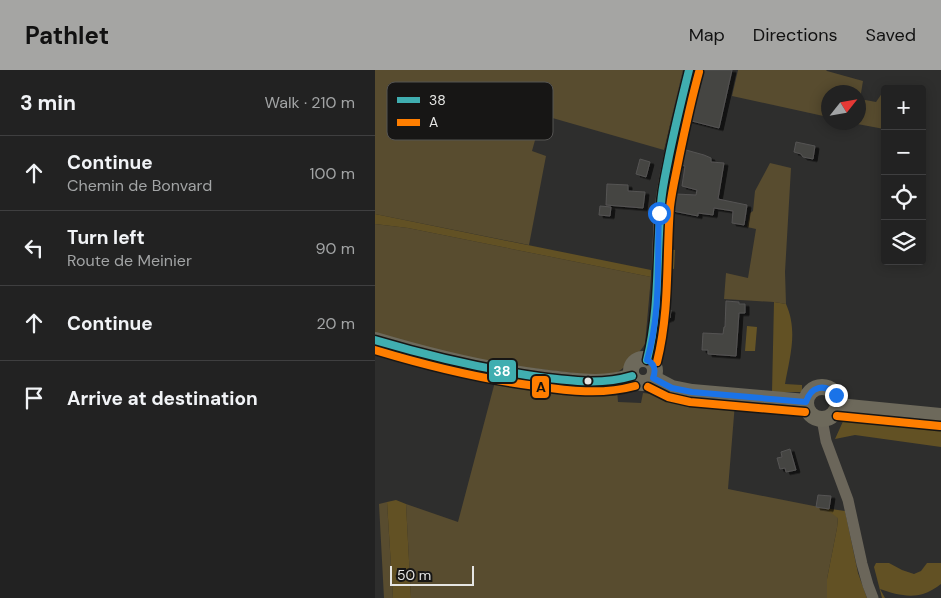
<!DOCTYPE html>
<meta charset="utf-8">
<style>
body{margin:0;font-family:"DM Sans",sans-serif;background:#2a2a2a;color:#f1f3f6}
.controls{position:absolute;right:15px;top:15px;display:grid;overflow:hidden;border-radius:5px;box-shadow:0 2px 12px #0003}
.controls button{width:45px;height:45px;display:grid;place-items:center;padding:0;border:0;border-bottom:1px solid #3f3f40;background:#222;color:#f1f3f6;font:25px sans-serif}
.compass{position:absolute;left:446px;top:15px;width:45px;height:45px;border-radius:50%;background:#222;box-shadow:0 2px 12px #0003;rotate:59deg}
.scale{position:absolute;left:15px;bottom:12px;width:84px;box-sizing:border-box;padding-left:5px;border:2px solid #e5e5e3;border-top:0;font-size:14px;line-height:18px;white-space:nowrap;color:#e5e5e3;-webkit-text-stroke:4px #171615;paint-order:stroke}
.stop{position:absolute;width:15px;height:15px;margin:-11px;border:4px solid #1a73e8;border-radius:50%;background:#fff}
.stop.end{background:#1a73e8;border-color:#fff;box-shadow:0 1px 5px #0008}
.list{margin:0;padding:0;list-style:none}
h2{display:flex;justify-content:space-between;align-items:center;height:65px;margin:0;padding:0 20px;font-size:21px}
h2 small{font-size:16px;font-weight:400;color:#a2a4a5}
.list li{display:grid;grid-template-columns:32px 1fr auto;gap:15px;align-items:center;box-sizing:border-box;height:75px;padding:0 20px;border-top:1px solid #3f3f40}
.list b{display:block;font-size:19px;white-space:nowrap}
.list p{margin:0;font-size:16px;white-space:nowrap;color:#a2a4a5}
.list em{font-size:16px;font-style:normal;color:#a2a4a5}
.icon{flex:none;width:28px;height:28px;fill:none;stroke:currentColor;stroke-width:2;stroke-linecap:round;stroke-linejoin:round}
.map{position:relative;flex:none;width:566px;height:528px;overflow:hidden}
header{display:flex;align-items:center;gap:30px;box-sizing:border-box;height:70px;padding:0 25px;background:#a5a5a3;color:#111}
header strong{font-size:24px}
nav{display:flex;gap:28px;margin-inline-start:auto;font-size:18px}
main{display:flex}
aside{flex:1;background:#222}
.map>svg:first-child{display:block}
</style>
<header>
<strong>Pathlet</strong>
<nav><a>Map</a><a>Directions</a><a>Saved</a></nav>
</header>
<main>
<aside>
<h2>3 min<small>Walk · 210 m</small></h2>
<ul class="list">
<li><svg class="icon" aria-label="ahead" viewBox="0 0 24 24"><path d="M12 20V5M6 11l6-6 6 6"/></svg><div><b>Continue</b><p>Chemin de Bonvard</p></div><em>100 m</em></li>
<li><svg class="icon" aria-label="left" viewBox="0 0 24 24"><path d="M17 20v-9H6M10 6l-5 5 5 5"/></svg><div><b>Turn left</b><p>Route de Meinier</p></div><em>90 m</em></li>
<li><svg class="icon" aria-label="ahead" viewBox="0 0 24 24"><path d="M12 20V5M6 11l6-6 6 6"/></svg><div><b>Continue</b></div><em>20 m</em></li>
<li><svg class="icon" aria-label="arrive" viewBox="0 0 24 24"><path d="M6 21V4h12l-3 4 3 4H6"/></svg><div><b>Arrive at destination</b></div></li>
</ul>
</aside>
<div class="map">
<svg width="566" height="528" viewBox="0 0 566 528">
<defs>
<filter id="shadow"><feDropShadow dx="4" dy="2.5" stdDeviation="0" flood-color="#0009"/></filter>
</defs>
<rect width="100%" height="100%" fill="#2e2e2d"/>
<path fill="#584c2f" d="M0,0H308L289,80L167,45L157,81L171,86L154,175L0,144Z
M363,0H451L452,1L488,11L485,29L501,32L510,19V54L509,59L477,53L483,52V22H453V47L357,26Z
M395,93L416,98L410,202L411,234L399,232L349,229L351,203L373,208L381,159L372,157L375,143L378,141L380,121Z
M0,154L33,158L276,207L270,274C265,282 249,300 240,303C235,305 229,305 224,306L102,292L0,264Z
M121,308L242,320L243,332L266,333L268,323L360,333L353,419L449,438L463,447L462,458L452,509V528H36L31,434L83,452Z
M12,432L18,528H9L4,434Z"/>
<path fill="#625124" d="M0,144L276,200V207L33,158L0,154Z
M399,232L411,234C423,261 415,286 410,314L427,315V322H397Z
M470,347L509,352L566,355V377L480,365L460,369Z
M21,430L31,434L36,528H18L12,432Z
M449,438L470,441L483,503L492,528H452V509L462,458L463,448Z
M501,493H514L527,500L539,504L546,501L552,493H566V514C561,518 554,522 548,524C534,528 519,524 505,519L510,528H507L499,497Z"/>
<path fill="#665526" d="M294,179L300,180L299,199L291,197L293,182H294Z
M372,256L382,257L380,281H370Z"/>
<path fill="#454443" stroke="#555453" filter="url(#shadow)" d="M327,0H357L344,58L313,50L318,21L322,22Z
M421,72L440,76L438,89L428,87L426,84L419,82Z
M311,80L329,85L336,88V92L349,93L343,129L372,135L369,155L357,153L358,141L339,138L338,145L323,143V146L293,140L294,128L299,130L301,124L321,125L322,120L307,116L310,96L300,94L303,82Z
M265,89L275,92L271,107L261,104Z
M232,114L253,115V121L270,122L268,138L231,135Z
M225,136L236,137L235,146L224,145Z
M351,231L364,232V234H370V243H364L361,286L333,284V280H327L328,263L348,264L349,257H350Z
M288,239L296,240L295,248L287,251Z
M415,379L421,400L411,402L410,398L405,399L402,388L407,387L406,382Z
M443,425L456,426L454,439L441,437Z"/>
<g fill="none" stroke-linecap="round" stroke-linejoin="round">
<path stroke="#6b665a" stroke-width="11" d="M272,290C287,242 280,191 285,142C286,122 291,102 295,82C301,54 307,27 314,0
M447,349L451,371L473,430L487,494L493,515L498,528"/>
<path stroke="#6d695b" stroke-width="16" d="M0,270C57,287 114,301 173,308C202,311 229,316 257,306
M256 301a12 12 0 1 1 24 0a12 12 0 1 1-24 0Z
M278,308L297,318L317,322L431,332
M431 333a16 16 0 1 1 32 0a16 16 0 1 1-32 0Z
M463,336L566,346"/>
<defs>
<path id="bus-1" d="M0,270C54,286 109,299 165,307C196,311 227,315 257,306
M272,290C285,238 281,187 286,134C287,118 291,102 294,86C300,57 307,28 314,0"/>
<path id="bus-2" d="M0,280C53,296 106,309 161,316C194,321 227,325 260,316
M282,292C295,240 291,190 295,137C297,120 301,104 304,88C310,59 316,31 324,2
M273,317L293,327L315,332L430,342
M462,346L565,356"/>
</defs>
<use href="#bus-1" stroke="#171615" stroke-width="11"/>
<use href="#bus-2" stroke="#171615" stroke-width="11"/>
<use href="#bus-1" stroke="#40aeb0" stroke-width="8"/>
<use href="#bus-2" stroke="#ff7e00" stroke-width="8"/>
</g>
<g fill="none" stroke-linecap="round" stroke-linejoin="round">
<path stroke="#1a73e8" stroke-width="6" d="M284,143C282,191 286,244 272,290C280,294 281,300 278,308L297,318L317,322L431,332C436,316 450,313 461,325"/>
</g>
<circle fill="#e5e5e3" stroke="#171615" stroke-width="2" cx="213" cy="311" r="4.5"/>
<rect x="12" y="12" width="166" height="58" rx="8" fill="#171615" stroke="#555453" stroke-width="1"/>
<rect x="22" y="27" width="23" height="6" fill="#40aeb0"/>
<rect x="22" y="49" width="23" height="7" fill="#ff7e00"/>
<g font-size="14" fill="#e5e5e3">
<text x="54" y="35">38</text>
<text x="54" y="57">A</text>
</g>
<g stroke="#171615" stroke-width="2">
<rect x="113" y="289" width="29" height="24" rx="5" fill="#40aeb0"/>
<rect x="156" y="305" width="19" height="24" rx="5" fill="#ff7e00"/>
</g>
<g font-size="14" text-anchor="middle" font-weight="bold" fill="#fff">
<text x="127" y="306">38</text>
</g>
<g font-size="14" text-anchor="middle" font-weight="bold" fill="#111">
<text x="166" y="322">A</text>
</g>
</svg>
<div class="controls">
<button>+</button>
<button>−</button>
<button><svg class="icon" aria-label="locate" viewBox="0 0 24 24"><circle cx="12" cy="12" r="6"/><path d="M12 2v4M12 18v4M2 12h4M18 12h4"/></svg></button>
<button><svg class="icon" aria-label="layers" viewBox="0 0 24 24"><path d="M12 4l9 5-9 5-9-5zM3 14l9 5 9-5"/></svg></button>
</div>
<svg class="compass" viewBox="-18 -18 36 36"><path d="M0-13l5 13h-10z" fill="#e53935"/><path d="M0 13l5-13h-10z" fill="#a2a4a5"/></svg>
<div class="scale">50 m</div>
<div class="stop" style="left:284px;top:143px"></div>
<div class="stop end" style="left:461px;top:325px"></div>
</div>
</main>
